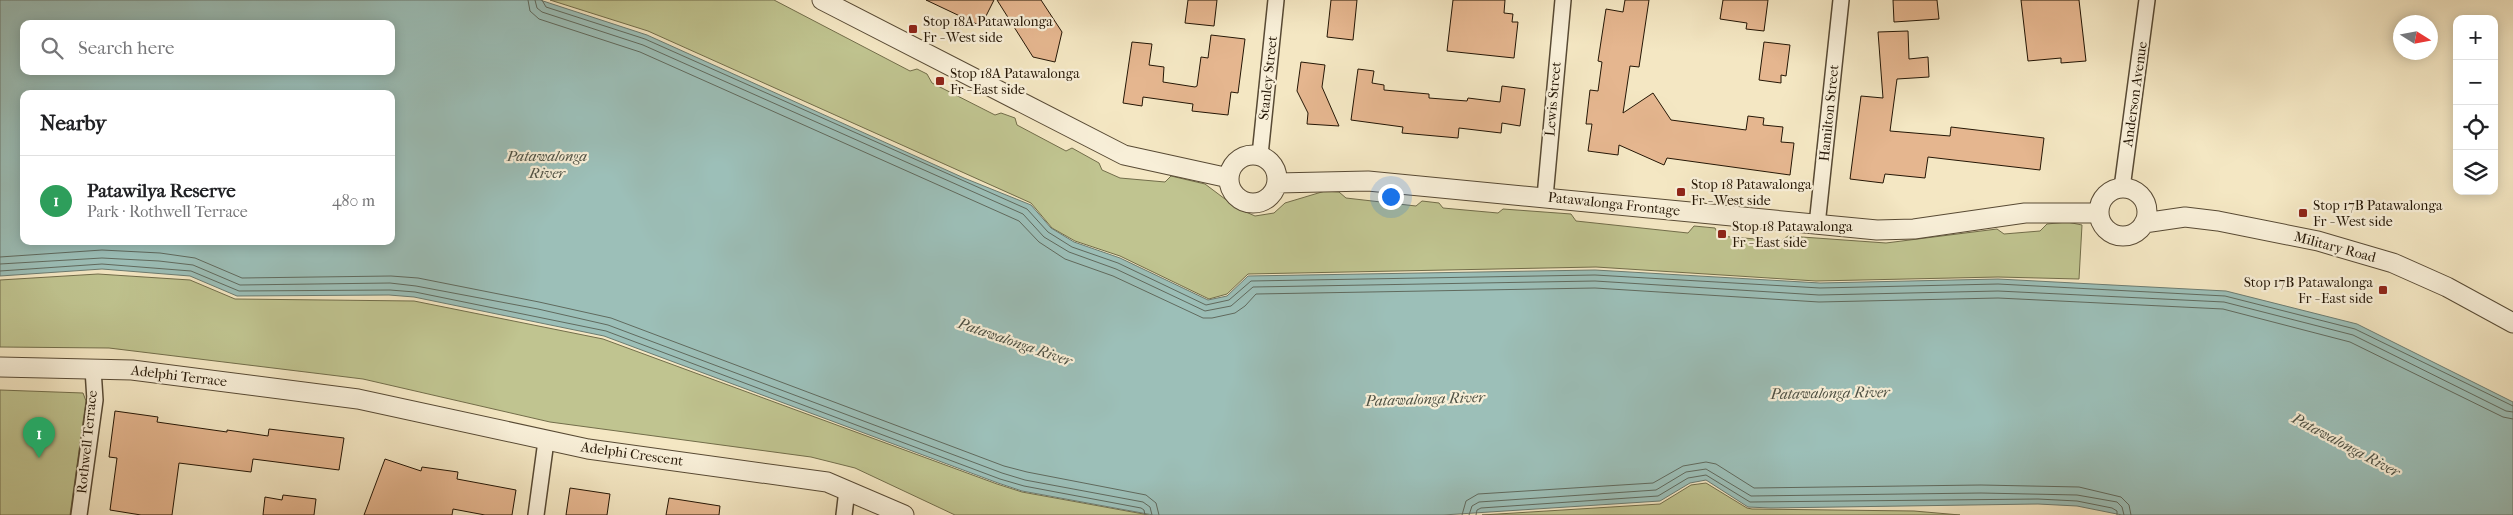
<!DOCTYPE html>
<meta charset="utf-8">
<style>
body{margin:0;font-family:"IM FELL French Canon",serif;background:#f2f2f2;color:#202124}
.controls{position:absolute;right:15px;top:15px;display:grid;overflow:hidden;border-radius:10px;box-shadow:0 2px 12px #0003}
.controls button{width:45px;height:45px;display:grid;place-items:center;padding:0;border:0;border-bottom:1px solid #e0e0e0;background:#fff;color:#202124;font:25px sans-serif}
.compass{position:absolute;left:2393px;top:15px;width:45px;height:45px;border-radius:50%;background:#fff;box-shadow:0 2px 12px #0003;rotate:101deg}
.you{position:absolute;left:1390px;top:196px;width:18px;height:18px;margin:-12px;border:4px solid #fff;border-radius:50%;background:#1a73e8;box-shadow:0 0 0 8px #1a73e833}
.badge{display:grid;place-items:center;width:32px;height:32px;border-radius:50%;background:#8f2418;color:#fff;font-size:16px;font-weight:700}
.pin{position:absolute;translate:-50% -41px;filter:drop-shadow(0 1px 2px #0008)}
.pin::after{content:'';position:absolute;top:26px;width:18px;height:15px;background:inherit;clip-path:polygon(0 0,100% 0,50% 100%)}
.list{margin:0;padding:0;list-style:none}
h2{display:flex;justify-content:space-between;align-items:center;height:65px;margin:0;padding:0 20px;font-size:21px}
h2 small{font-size:16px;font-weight:400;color:#757577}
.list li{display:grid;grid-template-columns:32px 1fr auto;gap:15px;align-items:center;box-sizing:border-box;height:90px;padding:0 20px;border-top:1px solid #e0e0e0}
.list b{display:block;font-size:19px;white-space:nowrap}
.list p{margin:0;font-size:16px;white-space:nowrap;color:#757577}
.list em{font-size:16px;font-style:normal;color:#757577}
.icon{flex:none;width:28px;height:28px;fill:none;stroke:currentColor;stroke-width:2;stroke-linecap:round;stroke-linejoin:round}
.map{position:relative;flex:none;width:2513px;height:515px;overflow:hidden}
.search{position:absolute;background:#fff;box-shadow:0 2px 12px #0003;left:20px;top:20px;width:375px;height:55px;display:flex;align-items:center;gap:12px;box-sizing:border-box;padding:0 18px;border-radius:10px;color:#757577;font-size:19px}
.panel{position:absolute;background:#fff;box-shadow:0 2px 12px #0003;left:20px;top:90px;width:375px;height:155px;border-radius:10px}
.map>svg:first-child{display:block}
</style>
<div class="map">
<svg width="2513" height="515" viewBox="0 0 2513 515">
<rect width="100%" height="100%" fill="#f4e7c3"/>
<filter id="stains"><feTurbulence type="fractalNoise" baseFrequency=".004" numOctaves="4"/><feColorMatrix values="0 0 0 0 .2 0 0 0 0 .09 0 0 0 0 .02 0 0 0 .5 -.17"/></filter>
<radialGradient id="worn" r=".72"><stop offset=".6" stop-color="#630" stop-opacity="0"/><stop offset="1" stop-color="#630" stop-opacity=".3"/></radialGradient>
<path fill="#c0c490" stroke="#726d4a" d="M550,0H774L910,71L917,69L927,74L932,83L995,115L1001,113L1015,118L1017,125L1066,151L1072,148L1099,163L1102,170L1120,178L1165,182L1171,176L1205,184L1237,208L1255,216L1274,213L1285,203L1325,191L1339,192L1346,198L1416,206L1422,201L1439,203L1443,208L1498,213L1503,209L1571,214L1576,221L1688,233L1694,226L1715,228L1719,236L1781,241L1788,236L1886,243L1997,229L2004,234L2040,231L2047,224L2067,222L2082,225L2079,279L1998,277L1816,281L1596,267L1248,274L1227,294L1209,299L1120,256L1075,241L1052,228L1031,203L648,31Z
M98,274L190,280L235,299L414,301L603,339L997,484L1022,492L1149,515H955L855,468L811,457L550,422L363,379L109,348L0,347V280Z
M0,390L83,393L86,401L70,515H0Z
M1706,483L1747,508L1752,509L1914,511L1960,515H1482L1660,504L1691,485Z"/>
<path fill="#9cbfb8" stroke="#6c7b70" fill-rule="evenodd" d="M0,0H540L647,35L964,178L1031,205L1051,228L1074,242L1120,258L1208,300L1227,296L1248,276L1595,270L1820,283L1998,279L2226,291L2357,324L2513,402V515H2122L2077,506L2038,504L1771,508L1748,507L1706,480L1690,483L1660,501L1443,515H1153L1022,491L998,483L604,336L414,297L389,295L237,296L190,276L102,269L0,276ZM24,24H391V71H24ZM24,94H391V241H24Z"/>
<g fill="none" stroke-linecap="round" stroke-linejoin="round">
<path stroke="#606a5e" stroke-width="1" d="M528,0L530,11L539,19L640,52L1019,221L1039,242L1065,259L1113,276L1203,318H1212L1235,313L1245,306L1256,294L1595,288L1819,302L1998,298L2223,309L2350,342L2503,417L2513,419
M535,0L537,8L542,12L643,45L1023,214L1044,237L1069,252L1116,269L1205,311L1231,306L1253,287L1595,281L1819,295L1998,291L2224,302L2353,335L2506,411L2513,412
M542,0L546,7L645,39L1027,209L1048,232L1072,247L1118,263L1206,305L1229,300L1251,281L1595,275L1820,288L1998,284L2225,296L2355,329L2513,406
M0,257L102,250L160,253L195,258L242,278L391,276L418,278L539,302L611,318L1004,466L1027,472L1146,495L1156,503L1159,515
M0,264L102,258L159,261L193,265L240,285L390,283L416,286L538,309L608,325L1002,473L1025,480L1143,502L1150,507L1152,515
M0,271L102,264L191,271L239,291L390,290L415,292L606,331L1000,479L1024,486L1141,508L1144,510L1145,515
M1462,515L1466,501L1478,494L1653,483L1683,466L1706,462L1716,464L1754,488L1981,485L2079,487L2121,497L2129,505L2131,515
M1469,515L1472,506L1479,502L1656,490L1686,472L1706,469L1751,496L1981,493L2077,495L2117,502L2122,507L2124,515
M1476,515L1477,510L1481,508L1658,496L1688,478L1706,475L1750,502L2038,499L2077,501L2112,508L2117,511V515"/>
</g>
<path fill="#e5b68f" stroke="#241605" d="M926,0H994L981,26Z
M997,0H1041L1062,32L1055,62L1033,57Z
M1188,0H1217L1214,26L1185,23Z
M1331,0H1357L1353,40L1327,37Z
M1453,0H1505L1504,13L1513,14L1512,22H1518L1514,58L1447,51Z
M1625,0H1649L1639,67L1630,66L1623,113L1653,93L1671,120L1746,130L1748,116L1764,118L1763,125L1783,127L1781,142L1794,143L1790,175L1667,158L1664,165L1619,145L1618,155L1588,151L1592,124H1586L1590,90L1598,91L1602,62L1598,61L1606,9L1623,12Z
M1723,0H1768L1764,31L1746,29L1747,23L1720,19Z
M1893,0H1937L1939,19L1894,22Z
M2021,0H2079L2086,61L2061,63V58L2028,61Z
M1908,31L1909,59L1928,57L1929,77L1897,79L1890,131L1950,136L1951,127L2044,138L2040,170L1928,157L1925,178L1885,174L1883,183L1850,179L1861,96L1883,98L1878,32Z
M1211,35L1245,39L1238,93L1231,92L1228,115L1192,111L1193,104L1143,97L1142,106L1123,103L1132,42L1152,44L1149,65L1164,67L1163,82L1195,87L1197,86L1201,57L1208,58Z
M1764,42L1790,45L1786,76L1781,75V83L1759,80Z
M1301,62L1325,65L1322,87L1339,126L1307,124L1308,113L1297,91Z
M1358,69L1374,71L1372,83L1384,85V90L1429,94V98L1467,101L1468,98L1500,102L1502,86L1525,89L1520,126L1502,123L1501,133L1459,128L1458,138L1402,133L1403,127L1351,120Z
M115,411L158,417L157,422L227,432V430L268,436L269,429L344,438L339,470L253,459L251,472L179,463L172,515H141L110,510L117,458L109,457Z
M385,459L421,471L422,467L458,472L457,479L516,490L512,515H485L453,509L452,515H364Z
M570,488L610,494L607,515H566Z
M283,495L316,499L314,515H263L265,497L282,500Z
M669,498L720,506L719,515H666Z"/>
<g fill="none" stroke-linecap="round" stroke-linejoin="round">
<defs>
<path id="minor" d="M1260,155L1276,0
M2122,188L2147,0
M1545,197L1563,0
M1817,225L1841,0
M79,515L95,400L93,369
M536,515L546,441
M844,515L847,490"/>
<path id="tertiary" d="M822,0L1124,155L1229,178
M1229 179a24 24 0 1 1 48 0a24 24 0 1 1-48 0Z
M1277,183L1368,181L1877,230L1914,229L2025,213H2099
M2099 212a24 24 0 1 1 48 0a24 24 0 1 1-48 0Z
M2144,223L2185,217L2218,221L2318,241L2393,263L2447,287L2513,323
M0,367L132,370L358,399L588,449L827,482L904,515"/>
</defs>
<use href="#minor" stroke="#584a34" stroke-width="18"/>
<use href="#tertiary" stroke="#584a34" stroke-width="21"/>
<use href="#minor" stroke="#f8efd8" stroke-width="15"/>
<use href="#tertiary" stroke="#f8efd8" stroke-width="19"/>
</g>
<g fill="#8f2418" stroke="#f8efd8" stroke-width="2">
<rect x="908" y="24" width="10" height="10" rx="2.5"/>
<rect x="935" y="76" width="10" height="10" rx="2.5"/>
<rect x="1676" y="187" width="10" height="10" rx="2.5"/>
<rect x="2298" y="208" width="10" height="10" rx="2.5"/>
<rect x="1717" y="229" width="10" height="10" rx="2.5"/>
<rect x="2378" y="285" width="10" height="10" rx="2.5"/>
</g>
<g text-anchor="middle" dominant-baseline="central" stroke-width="4.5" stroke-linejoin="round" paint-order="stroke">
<g font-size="14" fill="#241605" stroke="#f8efd8" text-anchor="start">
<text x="923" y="21">Stop 18A Patawalonga<tspan x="923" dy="16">Fr - West side</tspan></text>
<text x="950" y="73">Stop 18A Patawalonga<tspan x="950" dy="16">Fr - East side</tspan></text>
<text x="1691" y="184">Stop 18 Patawalonga<tspan x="1691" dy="16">Fr - West side</tspan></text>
<text x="2313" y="205">Stop 17B Patawalonga<tspan x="2313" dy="16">Fr - West side</tspan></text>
<text x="1732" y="226">Stop 18 Patawalonga<tspan x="1732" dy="16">Fr - East side</tspan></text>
<text x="2373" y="282" text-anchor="end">Stop 17B Patawalonga<tspan x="2373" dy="16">Fr - East side</tspan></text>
</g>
<g font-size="14" fill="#241605" stroke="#f8efd8">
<text transform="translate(1268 78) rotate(-84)">Stanley Street</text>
<text transform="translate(2135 94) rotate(-82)">Anderson Avenue</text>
<text transform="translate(1553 99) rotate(-85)">Lewis Street</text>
<text transform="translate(1829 113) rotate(-84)">Hamilton Street</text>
<text transform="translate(1614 204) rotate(6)">Patawalonga Frontage</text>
<text transform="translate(2335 247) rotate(15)">Military Road</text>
<text transform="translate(179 376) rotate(7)">Adelphi Terrace</text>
<text transform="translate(87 442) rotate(-84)">Rothwell Terrace</text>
<text transform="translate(632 454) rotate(8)">Adelphi Crescent</text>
</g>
<g font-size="15" font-style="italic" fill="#4e5144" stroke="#f8efd8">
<text x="547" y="156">Patawalonga<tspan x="547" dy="17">River</tspan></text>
<text transform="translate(1015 342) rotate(19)">Patawalonga River</text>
<text transform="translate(1830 393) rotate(-1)">Patawalonga River</text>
<text transform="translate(1425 399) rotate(-2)">Patawalonga River</text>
<text transform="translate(2346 445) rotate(28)">Patawalonga River</text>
</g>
</g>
<rect width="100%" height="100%" filter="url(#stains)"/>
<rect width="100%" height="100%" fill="url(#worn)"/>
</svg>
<div class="controls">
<button>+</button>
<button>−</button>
<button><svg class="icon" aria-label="locate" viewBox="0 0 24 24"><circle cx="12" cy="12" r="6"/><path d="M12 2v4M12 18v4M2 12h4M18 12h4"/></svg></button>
<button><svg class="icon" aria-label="layers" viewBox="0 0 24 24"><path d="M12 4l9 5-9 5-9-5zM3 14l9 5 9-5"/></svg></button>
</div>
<svg class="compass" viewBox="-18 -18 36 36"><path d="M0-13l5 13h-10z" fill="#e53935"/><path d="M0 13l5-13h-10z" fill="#757577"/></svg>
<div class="you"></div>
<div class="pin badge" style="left:39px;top:458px;background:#2e9e5b">1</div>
<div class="search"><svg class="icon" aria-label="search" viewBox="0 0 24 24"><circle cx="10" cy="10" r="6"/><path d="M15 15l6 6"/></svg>Search here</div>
<section class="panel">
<h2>Nearby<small></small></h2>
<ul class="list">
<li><span class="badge" style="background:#2e9e5b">1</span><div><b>Patawilya Reserve</b><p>Park · Rothwell Terrace</p></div><em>480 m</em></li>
</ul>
</section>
</div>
